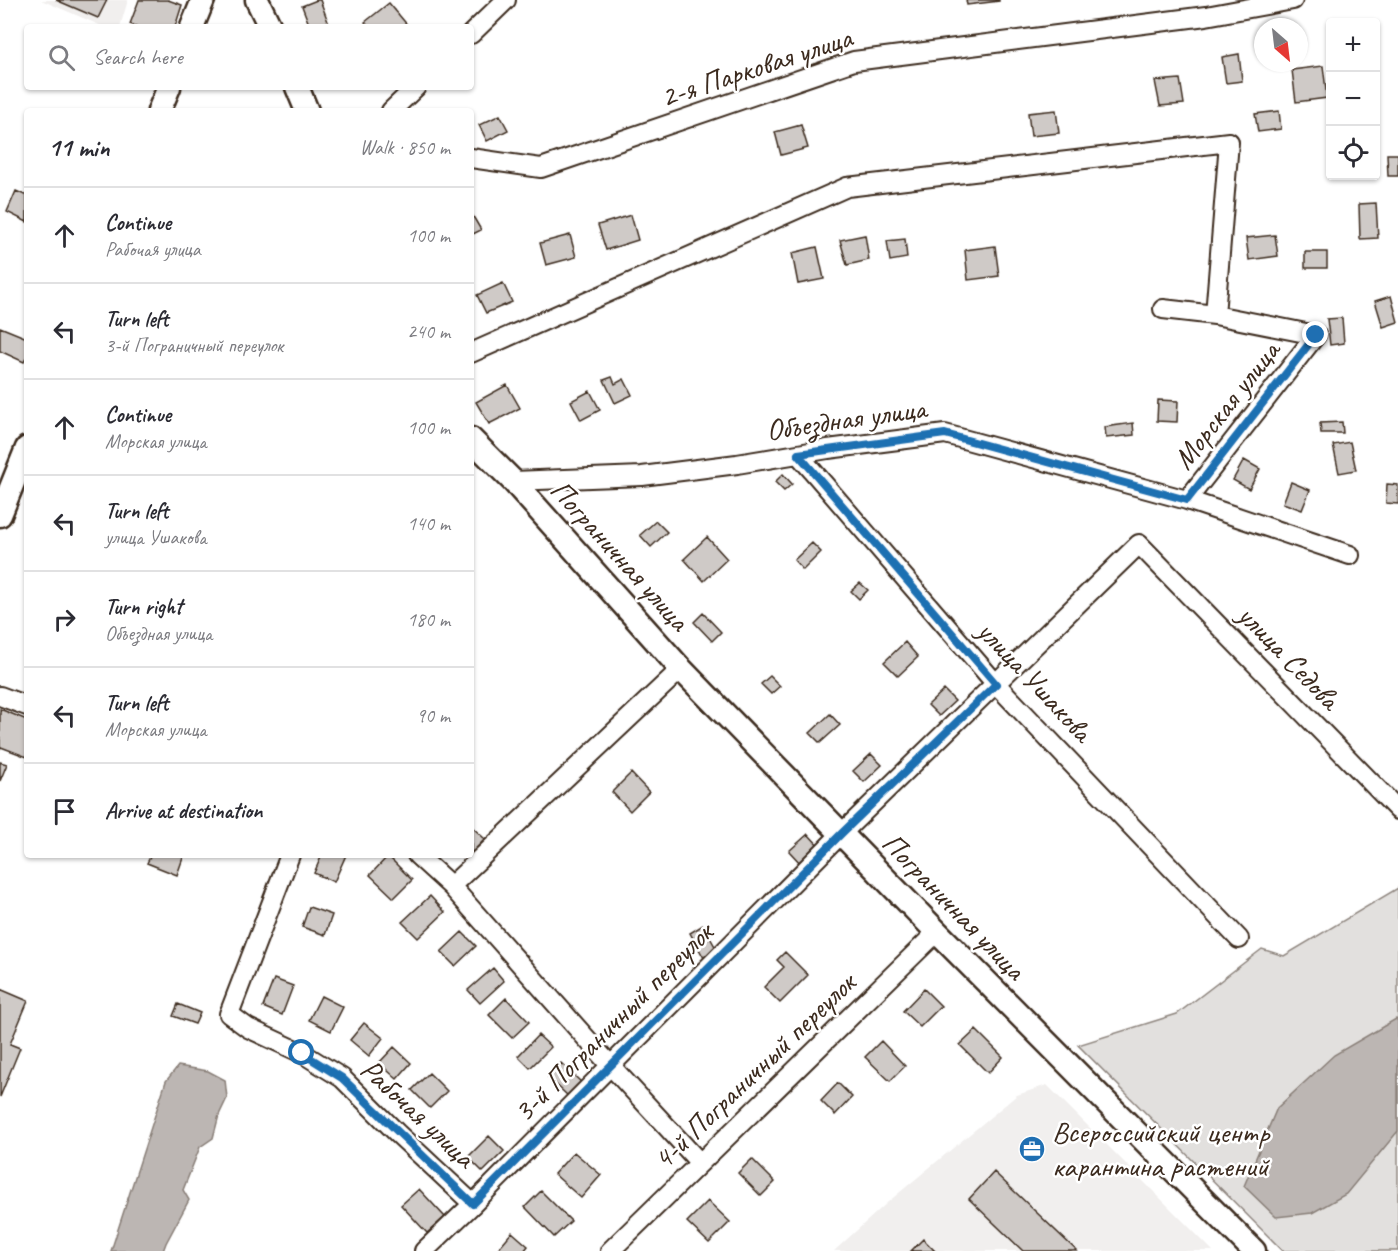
<!DOCTYPE html>
<meta charset="utf-8">
<style>
body{margin:0;font-family:Caveat,sans-serif;background:#f7f7f7;color:#2b2b33}
.controls{position:absolute;right:18px;top:18px;display:grid;overflow:hidden;border-radius:6px;box-shadow:0 2px 4px #0004}
.controls button{width:54px;height:54px;display:grid;place-items:center;padding:0;border:0;border-bottom:2px solid #e1e1e2;background:#fff;color:#2b2b33;font:30px sans-serif}
.compass{position:absolute;left:1254px;top:18px;width:54px;height:54px;border-radius:50%;background:#fff;box-shadow:0 2px 4px #0004;rotate:152deg}
.stop{position:absolute;width:18px;height:18px;margin:-14px;border:4px solid #1f6fb2;border-radius:50%;background:#fff}
.stop.end{background:#1f6fb2;border-color:#fff;box-shadow:0 2px 6px #0008}
.list{margin:0;padding:0;list-style:none}
h2{display:flex;justify-content:space-between;align-items:center;height:78px;margin:0;padding:0 24px;font-size:26px}
h2 small{font-size:20px;font-weight:400;color:#7c7c81}
.list li{display:grid;grid-template-columns:39px 1fr auto;gap:18px;align-items:center;box-sizing:border-box;height:96px;padding:0 24px;border-top:2px solid #e1e1e2}
.list b{display:block;font-size:22px;white-space:nowrap}
.list p{margin:0;font-size:20px;white-space:nowrap;color:#7c7c81}
.list em{font-size:20px;font-style:normal;color:#7c7c81}
.icon{flex:none;width:33px;height:33px;fill:none;stroke:currentColor;stroke-width:2;stroke-linecap:round;stroke-linejoin:round}
.map{position:relative;flex:none;width:1398px;height:1251px;overflow:hidden}
.search{position:absolute;background:#fff;box-shadow:0 2px 4px #0004;left:24px;top:24px;width:450px;height:66px;display:flex;align-items:center;gap:15px;box-sizing:border-box;padding:0 21px;border-radius:6px;color:#7c7c81;font-size:22px}
.panel{position:absolute;background:#fff;box-shadow:0 2px 4px #0004;left:24px;top:108px;width:450px;height:750px;border-radius:6px}
.map>svg:first-child{display:block}
</style>
<div class="map">
<svg width="1398" height="1251" viewBox="0 0 1398 1251">
<rect width="100%" height="100%" fill="#fff"/>
<filter id="ink" filterUnits="userSpaceOnUse"><feTurbulence type="fractalNoise" baseFrequency=".0167" numOctaves="2"/><feDisplacementMap in="SourceGraphic" scale="12" xChannelSelector="R" yChannelSelector="G"/><feConvolveMatrix kernelMatrix="1 2 1 2 8 2 1 2 1" color-interpolation-filters="sRGB"/></filter>
<g filter="url(#ink)">
<path fill="#f1efee" d="M41,0H128L120,27H104Z
M1047,1085L1213,1251H834L888,1202L1017,1095Z"/>
<path fill="#e2e0de" stroke="#8e857e" stroke-width="1.5" d="M1398,888V1251H1283L1078,1045L1177,1014L1262,949L1284,956Z"/>
<path fill="#bcb6b3" stroke="#887e77" stroke-width="1.5" d="M1396,1019L1398,1021V1131L1346,1194L1312,1213L1276,1217L1244,1186L1277,1108L1334,1055Z
M178,1066L208,1071L225,1080L227,1098L219,1115L213,1138L200,1147L183,1190L189,1200L166,1243L163,1251H111L166,1081Z"/>
<path fill="#cfcac7" stroke="#3b2a1e" stroke-width="1.5" d="M56,0H107L98,18Z
M139,0H168L182,5L175,27H138L130,24Z
M317,0H320L330,27H310L302,6Z
M966,0H999V1L967,5Z
M389,3L409,27H369L365,22Z
M1239,54L1242,81L1226,83L1222,57Z
M1323,66L1327,98L1296,102L1292,70Z
M1180,79L1184,104L1160,106L1155,81Z
M1056,110L1059,133L1031,136L1028,113Z
M1279,111L1281,129L1258,132L1255,114Z
M500,115L508,130L487,141L479,125Z
M801,125L808,148L781,155L775,132Z
M1387,154H1398V176H1388Z
M16,191L27,196V222L7,212Z
M1376,203L1378,238L1360,239L1359,204Z
M471,213L481,230L471,235Z
M631,215L638,240L606,250L598,225Z
M570,235L576,257L546,265L540,243Z
M865,235L869,260L847,265L840,240Z
M1275,235L1278,256L1249,260L1246,238Z
M905,239L907,258L890,261L887,241Z
M995,246L999,276L968,280L965,250Z
M817,247L824,279L798,284L792,253Z
M1305,252H1327V268H1305Z
M503,283L512,302L486,313L477,295Z
M1391,296L1398,322L1383,327L1375,301Z
M1342,318L1344,343L1330,345L1327,319Z
M0,327L27,338V356L24,362L0,351Z
M612,377L615,384L624,379L632,395L615,403L604,380Z
M507,385L520,408L489,424L476,402Z
M590,391L600,410L581,420L571,401Z
M1158,400L1178,401L1177,422L1157,421Z
M1342,422L1343,433H1321L1320,423Z
M1133,423L1134,435L1106,438L1105,427Z
M1350,442L1356,470L1339,473L1333,445Z
M1244,460L1260,469L1249,489L1233,480Z
M783,474L792,484L784,491L775,482Z
M1291,482L1310,490L1302,510L1283,503Z
M1387,484L1398,485V504L1386,503Z
M656,521L667,532L651,547L640,535Z
M707,537L727,559L704,581L684,559Z
M812,543L821,552L803,570L794,560Z
M860,583L868,590L859,599L851,591Z
M703,613L721,632L712,641L694,622Z
M905,642L918,657L898,676L884,662Z
M770,676L780,686L771,694L761,684Z
M944,690L955,701L939,716L928,705Z
M0,709L27,720V757L1,747L0,749Z
M830,714L840,725L820,743L810,733Z
M871,754L882,765L864,782L853,771Z
M0,762L7,764L0,781Z
M631,773L649,792L630,811L612,792Z
M471,826L485,839L471,854Z
M808,834L820,847L801,864L789,851Z
M151,855H184L177,875L147,863Z
M322,855H346L334,882L314,873Z
M388,856L412,880L394,898L370,875Z
M430,896L445,912L418,938L402,922Z
M309,907L332,915L325,935L302,927Z
M703,925L717,950L704,958L690,933Z
M462,932L476,946L455,966L441,952Z
M785,952L808,975L780,1003L764,987L784,967L777,960Z
M493,968L504,981L480,1003L468,990Z
M274,979L293,986L282,1015L263,1007Z
M0,989L28,1001L10,1044L20,1048L0,1097Z
M924,989L941,1006L920,1027L903,1011Z
M321,996L343,1007L331,1031L309,1020Z
M506,998L529,1022L512,1038L489,1015Z
M178,1004L200,1013L195,1024L173,1016Z
M364,1023L383,1038L369,1056L350,1040Z
M976,1030L1003,1057L988,1073L960,1045Z
M538,1035L551,1047L530,1068L518,1056Z
M881,1041L905,1066L890,1081L865,1057Z
M394,1047L411,1063L397,1079L379,1063Z
M561,1063L582,1083L568,1096L548,1077Z
M429,1073L447,1091L430,1108L412,1090Z
M838,1083L852,1097L835,1115L821,1101Z
M489,1136L504,1151L483,1172L468,1157Z
M574,1152L601,1175L581,1198L554,1174Z
M752,1159L775,1182L761,1196L738,1173Z
M994,1172L1077,1251H1023L969,1199Z
M419,1189L445,1217L427,1233L401,1205Z
M541,1191L571,1221L554,1237L525,1207Z
M708,1201L730,1222L709,1243L687,1222Z
M512,1232L528,1246L524,1251H496Z
M923,1239L935,1251H911Z"/>
<g fill="none" stroke-linecap="round" stroke-linejoin="round">
<defs>
<path id="minor" d="M471,34L506,0
M391,111L416,87
M471,158L541,168L854,61L1206,16L1293,0
M1163,309L1215,315
M471,353L847,187L1229,142L1215,315L1316,335L1187,500
M798,454L996,684L1239,939
M513,481L642,476L737,464L828,449L945,434L1187,500L1350,555
M0,696L27,706
M290,855L229,1014L248,1028L302,1053L342,1078L397,1133L473,1204
M417,855L451,886L610,1065L700,1163
M451,886L681,669
M424,1251L473,1204L842,833L1139,544L1398,810
M610,1251L937,932"/>
<path id="tertiary" d="M257,0L270,27
M192,27L203,0
M297,87L307,111
M159,111L169,87
M471,439L513,481L681,669L937,932L1254,1251
M0,515L27,448"/>
</defs>
<use href="#minor" stroke="#3b2a1e" stroke-width="22"/>
<use href="#tertiary" stroke="#3b2a1e" stroke-width="27"/>
<use href="#minor" stroke="#fff" stroke-width="18"/>
<use href="#tertiary" stroke="#fff" stroke-width="22"/>
</g>
</g>
<g fill="none" stroke-linecap="round" stroke-linejoin="round" filter="url(#ink)">
<path stroke="#1f6fb2" stroke-width="8" d="M302,1053L342,1078L473,1204L842,833L996,684L798,454L945,434L1187,500L1316,335"/>
</g>
<defs>
<symbol id="office-disc" viewBox="-11 -11 22 22"><circle r="9.5" fill="#1f6fb2" stroke="#fff"/><path d="M-6-3h4V-5.5h4V-3h4V5H-6ZM-1-4.5V-3h2v-1.5ZM-6 0V1H6V0Z" fill="#fff"/></symbol>
</defs>
<g fill-rule="evenodd">
<use href="#office-disc" x="1017" y="1134" width="30" height="30"/>
</g>
<g text-anchor="middle" dominant-baseline="central" stroke-width="5" stroke-linejoin="round" paint-order="stroke">
<g font-size="30" fill="#3b2a1e" stroke="#fff">
<text transform="translate(756 67) rotate(-18)">2-я Парковая улица</text>
<text transform="translate(1226 405) rotate(-52)">Морская улица</text>
<text transform="translate(846 419) rotate(-8)">Объездная улица</text>
<text transform="translate(620 555) rotate(48)">Пограничная улица</text>
<text transform="translate(1289 657) rotate(46)">улица Седова</text>
<text transform="translate(1035 681) rotate(47)">улица Ушакова</text>
<text transform="translate(954 906) rotate(46)">Пограничная улица</text>
<text transform="translate(613 1022) rotate(-45)">3-й Пограничный переулок</text>
<text transform="translate(754 1071) rotate(-44)">4-й Пограничный переулок</text>
<text transform="translate(418 1113) rotate(43)">Рабочая улица</text>
</g>
<g font-size="30" fill="#3b2a1e" stroke="#fff" text-anchor="start">
<text x="1052" y="1132">Всероссийский центр<tspan x="1052" dy="34">карантина растений</tspan></text>
</g>
</g>
</svg>
<div class="controls">
<button>+</button>
<button>−</button>
<button><svg class="icon" aria-label="locate" viewBox="0 0 24 24"><circle cx="12" cy="12" r="6"/><path d="M12 2v4M12 18v4M2 12h4M18 12h4"/></svg></button>
</div>
<svg class="compass" viewBox="-18 -18 36 36"><path d="M0-13l5 13h-10z" fill="#e53935"/><path d="M0 13l5-13h-10z" fill="#7c7c81"/></svg>
<div class="stop" style="left:302px;top:1053px"></div>
<div class="stop end" style="left:1316px;top:335px"></div>
<div class="search"><svg class="icon" aria-label="search" viewBox="0 0 24 24"><circle cx="10" cy="10" r="6"/><path d="M15 15l6 6"/></svg>Search here</div>
<section class="panel">
<h2>11 min<small>Walk · 850 m</small></h2>
<ul class="list">
<li><svg class="icon" aria-label="ahead" viewBox="0 0 24 24"><path d="M12 20V5M6 11l6-6 6 6"/></svg><div><b>Continue</b><p>Рабочая улица</p></div><em>100 m</em></li>
<li><svg class="icon" aria-label="left" viewBox="0 0 24 24"><path d="M17 20v-9H6M10 6l-5 5 5 5"/></svg><div><b>Turn left</b><p>3-й Пограничный переулок</p></div><em>240 m</em></li>
<li><svg class="icon" aria-label="ahead" viewBox="0 0 24 24"><path d="M12 20V5M6 11l6-6 6 6"/></svg><div><b>Continue</b><p>Морская улица</p></div><em>100 m</em></li>
<li><svg class="icon" aria-label="left" viewBox="0 0 24 24"><path d="M17 20v-9H6M10 6l-5 5 5 5"/></svg><div><b>Turn left</b><p>улица Ушакова</p></div><em>140 m</em></li>
<li><svg class="icon" aria-label="right" viewBox="0 0 24 24"><path d="M7 20v-9h11M14 6l5 5-5 5"/></svg><div><b>Turn right</b><p>Объездная улица</p></div><em>180 m</em></li>
<li><svg class="icon" aria-label="left" viewBox="0 0 24 24"><path d="M17 20v-9H6M10 6l-5 5 5 5"/></svg><div><b>Turn left</b><p>Морская улица</p></div><em>90 m</em></li>
<li><svg class="icon" aria-label="arrive" viewBox="0 0 24 24"><path d="M6 21V4h12l-3 4 3 4H6"/></svg><div><b>Arrive at destination</b></div></li>
</ul>
</section>
</div>
